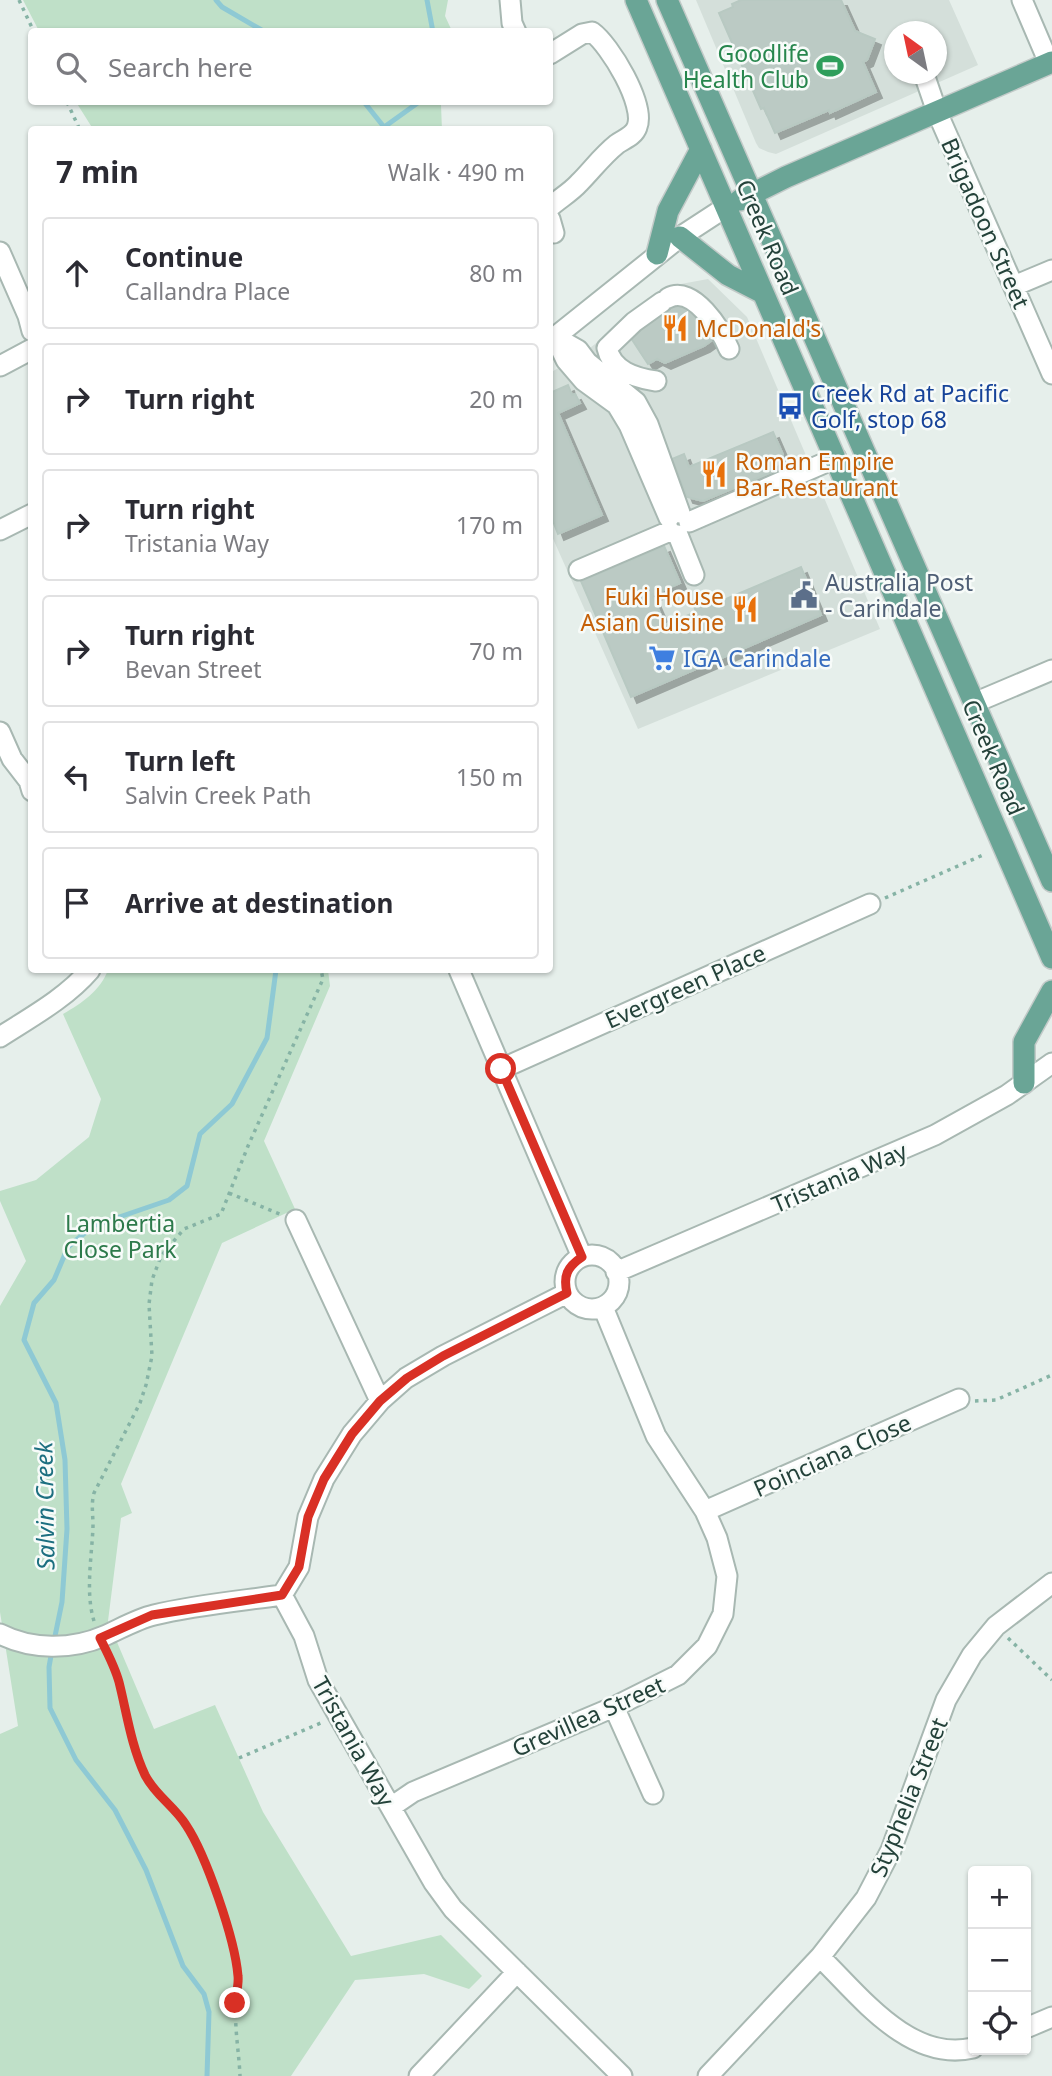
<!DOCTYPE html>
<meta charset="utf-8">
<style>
body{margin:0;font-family:"Noto Sans",sans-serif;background:#f2f2f3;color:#2b2b33}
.controls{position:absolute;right:21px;bottom:21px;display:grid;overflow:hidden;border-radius:7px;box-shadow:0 2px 5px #0004}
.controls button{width:63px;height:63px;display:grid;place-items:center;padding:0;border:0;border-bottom:2px solid #e1e1e2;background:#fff;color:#2b2b33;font:35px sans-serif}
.compass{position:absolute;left:884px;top:21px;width:63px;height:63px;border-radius:50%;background:#fff;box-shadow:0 2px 5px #0004;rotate:327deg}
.stop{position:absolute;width:21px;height:21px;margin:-16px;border:5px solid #d93025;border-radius:50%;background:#fff}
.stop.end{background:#d93025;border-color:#fff;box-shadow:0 2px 7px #0008}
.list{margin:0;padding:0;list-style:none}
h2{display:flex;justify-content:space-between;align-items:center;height:91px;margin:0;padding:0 28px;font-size:30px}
h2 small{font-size:23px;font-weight:400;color:#7c7c81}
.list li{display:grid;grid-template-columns:46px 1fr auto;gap:21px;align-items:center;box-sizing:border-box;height:112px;margin:0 14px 14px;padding:0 14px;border:2px solid #e1e1e2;border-radius:7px}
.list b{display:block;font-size:26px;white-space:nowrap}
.list p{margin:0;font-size:23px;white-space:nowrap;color:#7c7c81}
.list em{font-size:23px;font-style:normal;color:#7c7c81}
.icon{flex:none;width:38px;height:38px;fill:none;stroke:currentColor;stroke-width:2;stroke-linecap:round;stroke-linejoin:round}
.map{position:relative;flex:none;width:1052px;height:2076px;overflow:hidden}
.search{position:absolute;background:#fff;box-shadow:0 2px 5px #0004;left:28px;top:28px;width:525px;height:77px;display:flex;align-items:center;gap:18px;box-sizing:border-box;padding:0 24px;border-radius:7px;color:#7c7c81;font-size:26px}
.panel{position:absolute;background:#fff;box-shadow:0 2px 5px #0004;left:28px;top:126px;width:525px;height:847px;border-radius:7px}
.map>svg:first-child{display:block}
</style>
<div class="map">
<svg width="1052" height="2076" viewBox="0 0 1052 2076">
<defs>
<filter id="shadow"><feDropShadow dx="6" dy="6" stdDeviation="0" flood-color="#0004"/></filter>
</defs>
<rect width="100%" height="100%" fill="#e6efeb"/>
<path fill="#d4dfda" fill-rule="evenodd" d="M696,0H949L978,65L776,154L768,152L759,148L756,143ZM894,32H936V74H894Z
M708,279L747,317L880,629L638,729L550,532V373L586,351L670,286Z"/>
<path fill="#bfe0c8" d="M23,0H448L445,16L452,31H39Z
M76,102H446L441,105L442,130L93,129Z
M108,970H328L330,986L264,1141L295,1209L222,1243L121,1484L132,1513L121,1518L108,1621L154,1729L215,1705L263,1812L351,1956L441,1935L482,1976L469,1989L424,1974L355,1980L291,2076H0V1734L18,1726L0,1612V1306L26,1261L0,1201V1191L36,1180L89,1137L101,1099L63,1014C82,1003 100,991 108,970Z"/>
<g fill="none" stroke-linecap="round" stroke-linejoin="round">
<path stroke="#8ec9d4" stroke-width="5" d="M216,0L222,7L265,32
M427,0L433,32
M364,102L384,127
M380,130L419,102
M54,1641L62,1602L67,1529L65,1460L56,1403L24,1340L34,1303L54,1280L68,1247L93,1226L169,1200L187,1186L200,1134L232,1104L267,1038L276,970
M52,1650L49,1667L50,1708L76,1760L115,1810L146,1870L183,1966L204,1994L209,2012L207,2076"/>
</g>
<path fill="#bbcac4" stroke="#b8c9c2" stroke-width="2" filter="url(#shadow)" d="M741,0H841L855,31L875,39L867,60L863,62L876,92L830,113L829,110L775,133L764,108L761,109L719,13L733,7L732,4Z
M679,298L718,336L704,346L665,363L657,359L648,364L629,335Z
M568,385L572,395L575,394L580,403L558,413L602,515L558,534L550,513V393Z
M773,432L783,455L772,472L703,501L687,497L672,459L684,454L689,467Z
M664,546L680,583L652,595L665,625L696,612L694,606L716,596L719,602L801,567L821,615L631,697L581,581Z"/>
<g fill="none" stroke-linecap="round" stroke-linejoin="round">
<defs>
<path id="minor" d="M510,0L512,23L516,32
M1022,0L1049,63
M550,54L582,34L592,32C610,45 646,105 637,127C634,136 624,139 617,144C602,156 592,170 579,183C571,192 559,199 550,207
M924,74L937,112L1052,374
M550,219L554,233
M0,252L28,316L32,331
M1014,286L1052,270
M668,298C693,284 721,330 729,349
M555,337L578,350L587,362L636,402L648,424L680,513
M555,337L566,360L584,381L617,405L629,425L669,518
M550,341L680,237L726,207
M0,366L32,349
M656,381C635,378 612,371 607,348L634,322L662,302
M689,522L836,458
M0,530L32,514
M678,535L694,575
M579,570L670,531
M974,703L1052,670
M0,732L12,759L29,781L32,791
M459,970L582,1257
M0,1037C31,1017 66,998 90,970
M501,1069L870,904
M296,1220L380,1401
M565 1282a27 27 0 1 1 54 0a27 27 0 1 1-54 0Z
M616,1272L935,1135L1007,1095L1052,1063
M567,1293L443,1356L406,1378L380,1401L352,1434L324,1479L308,1517L299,1567L282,1595L304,1636L318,1680L434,1883L453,1909L622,2076
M705,1511L959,1399
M0,1634C31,1650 72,1650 104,1636C120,1629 137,1619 154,1615C195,1605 240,1601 282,1595
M614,1707L653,1794
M391,1807L413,1792L614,1707L678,1675L707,1646L723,1614L727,1576L717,1538L705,1511L656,1436L603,1307
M820,1957C860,1996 910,2063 973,2048
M1026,2028L1052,2017
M419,2076L517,1972
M708,2076L820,1957L866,1898L891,1850L946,1700L972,1655L996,1626L1052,1583"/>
<path id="major" d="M636,0L1052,958
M667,0L1052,881
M740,200L786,177L1052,62
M680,237L728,275L763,293
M657,254L668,211L701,149
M1024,1083V1042L1052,991"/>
</defs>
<use href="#minor" stroke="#a8b8b2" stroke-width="23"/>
<use href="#major" stroke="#c2cac8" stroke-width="24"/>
<path stroke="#86b3a5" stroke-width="3.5" stroke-dasharray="3.5 5" stroke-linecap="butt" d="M19,0L34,32
M67,102L80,130
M885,898L983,855
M229,1193L282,1215
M975,1401L996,1400L1052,1375
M94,1621C85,1592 92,1556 93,1526C93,1514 91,1504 94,1493L140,1403L146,1385L152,1356L149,1304L152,1280L161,1256L184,1229L221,1214L248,1146L323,979L321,970
M1008,1638L1052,1680
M107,1654C125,1693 127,1737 146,1776C156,1798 180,1811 191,1834C211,1872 233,1932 238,1975C239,1984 236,1993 236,2002C234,2026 239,2052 240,2076
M239,1758L323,1722"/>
<use href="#minor" stroke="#fff" stroke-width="19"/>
<use href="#major" stroke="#6aa596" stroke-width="21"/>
</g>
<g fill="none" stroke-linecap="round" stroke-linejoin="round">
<path stroke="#d93025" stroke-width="9" d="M235,2003C236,1994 239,1984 238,1976C235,1939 206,1855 186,1825C174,1806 155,1795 145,1775C131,1745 127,1714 119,1682C115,1667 107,1652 100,1638L152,1615L282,1595L299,1567L308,1517L324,1479L352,1434L380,1401L407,1378L443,1356L567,1293C563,1276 567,1267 582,1257L501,1069"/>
</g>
<defs>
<symbol id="stadium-bare" viewBox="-9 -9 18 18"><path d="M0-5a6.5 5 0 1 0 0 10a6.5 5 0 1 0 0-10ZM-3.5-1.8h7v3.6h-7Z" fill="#2e9e5b" stroke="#f7fbf9" stroke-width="2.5" paint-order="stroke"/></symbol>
<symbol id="restaurant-bare" viewBox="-9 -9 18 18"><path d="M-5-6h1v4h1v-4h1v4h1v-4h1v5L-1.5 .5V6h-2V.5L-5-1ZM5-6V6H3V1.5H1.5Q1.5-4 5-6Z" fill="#e8710a" stroke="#f7fbf9" stroke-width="2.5" paint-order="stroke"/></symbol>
<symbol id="bus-bare" viewBox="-9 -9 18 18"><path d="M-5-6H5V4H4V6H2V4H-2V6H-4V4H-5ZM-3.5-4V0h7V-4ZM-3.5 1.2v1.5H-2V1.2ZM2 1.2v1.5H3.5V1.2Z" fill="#1a4fb4" stroke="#f7fbf9" stroke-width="2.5" paint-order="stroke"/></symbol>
<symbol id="civic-bare" viewBox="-9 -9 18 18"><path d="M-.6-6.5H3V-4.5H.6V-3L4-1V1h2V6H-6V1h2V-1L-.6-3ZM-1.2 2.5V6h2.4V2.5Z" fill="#5c6f8a" stroke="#f7fbf9" stroke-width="2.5" paint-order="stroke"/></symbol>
<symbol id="supermarket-bare" viewBox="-9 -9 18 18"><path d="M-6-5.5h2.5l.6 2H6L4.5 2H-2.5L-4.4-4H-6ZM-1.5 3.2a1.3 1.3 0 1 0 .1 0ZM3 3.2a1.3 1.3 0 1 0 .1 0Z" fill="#3f7fe0" stroke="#f7fbf9" stroke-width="2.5" paint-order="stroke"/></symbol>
</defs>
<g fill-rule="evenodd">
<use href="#stadium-bare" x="811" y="47" width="38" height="38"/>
<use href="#restaurant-bare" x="656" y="309" width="38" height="38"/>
<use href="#bus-bare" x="771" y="387" width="38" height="38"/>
<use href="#restaurant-bare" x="695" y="455" width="38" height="38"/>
<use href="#civic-bare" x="785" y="576" width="38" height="38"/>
<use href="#restaurant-bare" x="726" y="590" width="38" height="38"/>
<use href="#supermarket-bare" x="643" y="639" width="38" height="38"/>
</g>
<g text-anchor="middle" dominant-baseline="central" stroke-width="5" stroke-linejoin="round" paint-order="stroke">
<g font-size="23" fill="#27864d" stroke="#f7fbf9" text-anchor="end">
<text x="809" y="53">Goodlife<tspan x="809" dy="26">Health Club</tspan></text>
</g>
<g font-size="23" fill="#24423a" stroke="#f7fbf9">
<text transform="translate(986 223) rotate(66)">Brigadoon Street</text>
<text transform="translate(768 237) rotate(67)">Creek Road</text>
<text transform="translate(994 757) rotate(67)">Creek Road</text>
<text transform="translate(685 986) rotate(-24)">Evergreen Place</text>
<text transform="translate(839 1177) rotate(-23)">Tristania Way</text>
<text transform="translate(832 1455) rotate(-24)">Poinciana Close</text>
<text transform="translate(588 1716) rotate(-24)">Grevillea Street</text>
<text transform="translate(354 1741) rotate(61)">Tristania Way</text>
<text transform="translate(908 1797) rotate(-68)">Styphelia Street</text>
</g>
<g font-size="23" fill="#c56008" stroke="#f7fbf9" text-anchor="start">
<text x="696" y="328">McDonald's</text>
<text x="735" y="461">Roman Empire<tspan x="735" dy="26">Bar-Restaurant</tspan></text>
<text x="724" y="596" text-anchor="end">Fuki House<tspan x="724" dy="26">Asian Cuisine</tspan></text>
</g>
<g font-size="23" fill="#164399" stroke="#f7fbf9" text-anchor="start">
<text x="811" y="393">Creek Rd at Pacific<tspan x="811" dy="26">Golf, stop 68</tspan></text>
</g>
<g font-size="23" fill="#4e5e75" stroke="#f7fbf9" text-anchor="start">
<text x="825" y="582">Australia Post<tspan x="825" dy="26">- Carindale</tspan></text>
</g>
<g font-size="23" fill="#366cbe" stroke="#f7fbf9" text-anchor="start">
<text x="683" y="658">IGA Carindale</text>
</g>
<g font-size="23" fill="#2d7a4b" stroke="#f7fbf9">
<text x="120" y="1223">Lambertia<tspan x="120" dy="26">Close Park</tspan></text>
</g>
<g font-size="24" font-style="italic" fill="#1c6f80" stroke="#f7fbf9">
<text transform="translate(44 1506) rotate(-91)">Salvin Creek</text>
</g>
</g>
</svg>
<div class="controls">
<button>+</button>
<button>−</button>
<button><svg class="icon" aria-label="locate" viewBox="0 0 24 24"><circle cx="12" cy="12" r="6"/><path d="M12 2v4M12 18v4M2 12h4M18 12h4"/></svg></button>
</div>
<svg class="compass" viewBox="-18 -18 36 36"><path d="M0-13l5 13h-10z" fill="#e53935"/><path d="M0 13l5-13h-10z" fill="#7c7c81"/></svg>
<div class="stop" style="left:501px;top:1069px"></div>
<div class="stop end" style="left:235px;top:2003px"></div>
<div class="search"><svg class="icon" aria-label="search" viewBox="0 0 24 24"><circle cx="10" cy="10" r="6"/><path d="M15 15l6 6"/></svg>Search here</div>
<section class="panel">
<h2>7 min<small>Walk · 490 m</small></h2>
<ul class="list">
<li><svg class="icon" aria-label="ahead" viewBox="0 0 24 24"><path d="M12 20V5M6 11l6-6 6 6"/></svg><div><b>Continue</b><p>Callandra Place</p></div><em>80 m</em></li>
<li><svg class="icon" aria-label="right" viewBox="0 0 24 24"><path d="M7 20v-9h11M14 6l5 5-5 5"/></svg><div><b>Turn right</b></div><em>20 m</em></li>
<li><svg class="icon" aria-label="right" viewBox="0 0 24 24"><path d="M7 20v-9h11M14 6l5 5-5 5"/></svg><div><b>Turn right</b><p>Tristania Way</p></div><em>170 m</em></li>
<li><svg class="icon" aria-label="right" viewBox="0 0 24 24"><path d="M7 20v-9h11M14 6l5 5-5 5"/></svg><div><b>Turn right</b><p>Bevan Street</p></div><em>70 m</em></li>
<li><svg class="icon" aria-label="left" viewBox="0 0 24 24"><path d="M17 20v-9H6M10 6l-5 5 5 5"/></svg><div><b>Turn left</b><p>Salvin Creek Path</p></div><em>150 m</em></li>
<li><svg class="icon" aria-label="arrive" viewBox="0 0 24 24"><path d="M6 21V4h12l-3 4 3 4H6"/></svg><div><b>Arrive at destination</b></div></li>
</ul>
</section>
</div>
